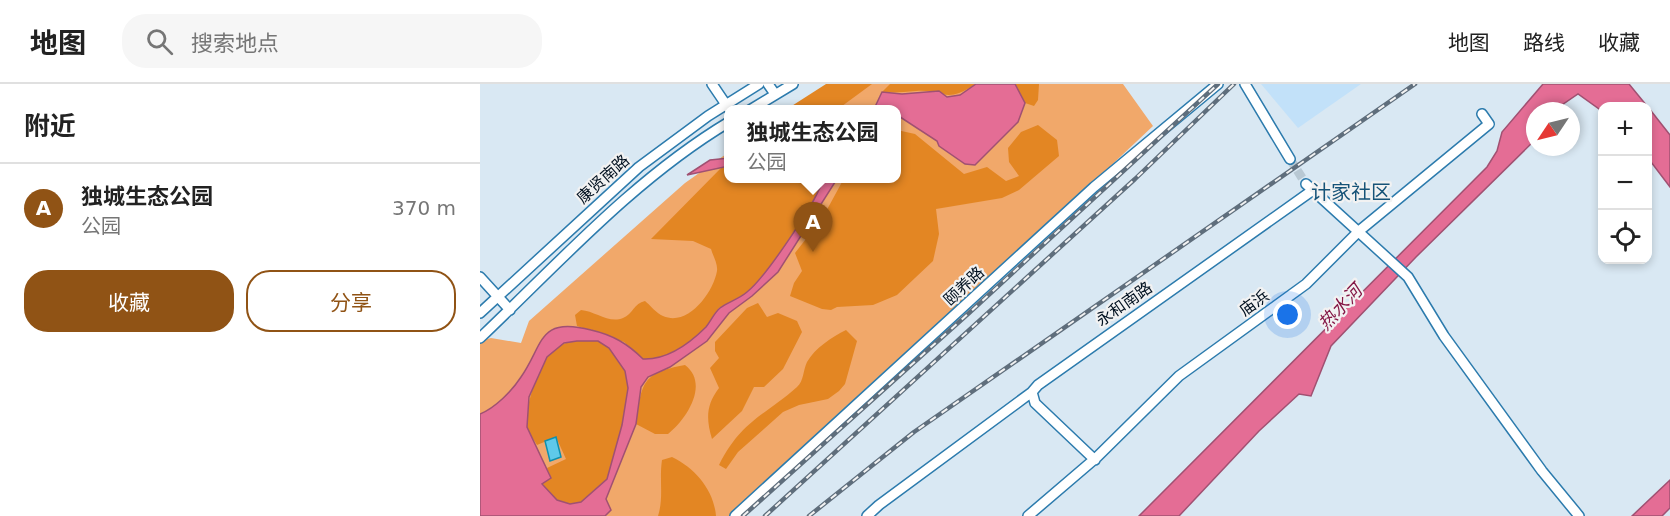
<!DOCTYPE html>
<html lang="zh">
<meta charset="utf-8">
<style>
body{margin:0;font-family:"DejaVu Sans","Noto Sans SC",sans-serif;background:#f6f6f6;color:#222}
.controls{position:absolute;right:18px;top:18px;display:grid;overflow:hidden;border-radius:12px;box-shadow:0 3px 9px #0003}
.controls button{width:54px;height:54px;display:grid;place-items:center;padding:0;border:0;border-bottom:2px solid #e0e0e0;background:#fff;color:#222;font:30px sans-serif}
.compass{position:absolute;left:1046px;top:18px;width:54px;height:54px;border-radius:50%;background:#fff;box-shadow:0 3px 9px #0003;rotate:235deg}
.you{position:absolute;left:808px;top:231px;width:21px;height:21px;margin:-15px;border:4px solid #fff;border-radius:50%;background:#1a73e8;box-shadow:0 0 0 9px #1a73e833}
.badge{display:grid;place-items:center;width:39px;height:39px;border-radius:50%;background:#905315;color:#fff;font-size:20px;font-weight:700}
.pin{position:absolute;translate:-50% -50px;filter:drop-shadow(0 2px 3px #0008)}
.pin::after{content:'';position:absolute;top:32px;width:21px;height:18px;background:inherit;clip-path:polygon(0 0,100% 0,50% 100%)}
.popup{position:absolute;left:244px;top:21px;width:177px;height:78px;box-sizing:border-box;display:grid;place-content:center;border-radius:12px;background:#fff;filter:drop-shadow(0 2px 4px #0005);font-size:20px;white-space:nowrap;color:#767676}
.popup b{font-size:22px;color:#222}
.popup::after{content:'';position:absolute;left:50%;top:100%;margin-left:-12px;border:12px solid transparent;border-top-color:#fff}
.list{margin:0;padding:0;list-style:none}
h2{display:flex;justify-content:space-between;align-items:center;height:78px;margin:0;padding:0 24px;font-size:26px}
h2 small{font-size:20px;font-weight:400;color:#767676}
.list li{display:grid;grid-template-columns:39px 1fr auto;gap:18px;align-items:center;box-sizing:border-box;height:90px;padding:0 24px;border-top:2px solid #e0e0e0}
.list b{display:block;font-size:22px;white-space:nowrap}
.list p{margin:0;font-size:20px;white-space:nowrap;color:#767676}
.list em{font-size:20px;font-style:normal;color:#767676}
.actions{display:flex;gap:12px;padding:18px 24px}
.actions a{flex:1;padding:14px 0;border:2px solid #905315;border-radius:24px;text-align:center;font-size:21px;color:#905315}
.actions .main{background:#905315;color:#fff}
.icon{flex:none;width:33px;height:33px;fill:none;stroke:currentColor;stroke-width:2;stroke-linecap:round;stroke-linejoin:round}
.map{position:relative;flex:none;width:1190px;height:432px;overflow:hidden}
header{display:flex;align-items:center;gap:36px;box-sizing:border-box;height:84px;padding:0 30px;background:#fff;border-bottom:2px solid #e0e0e0}
header strong{font-size:28px}
nav{display:flex;gap:33px;margin-inline-start:auto;font-size:21px}
.search{width:420px;height:54px;background:#f6f6f6;display:flex;align-items:center;gap:15px;box-sizing:border-box;padding:0 21px;border-radius:24px;color:#767676;font-size:22px}
main{display:flex}
aside{flex:1;background:#fff}
.map>svg:first-child{display:block}
</style>
<header>
<strong>地图</strong>
<div class="search"><svg class="icon" aria-label="search" viewBox="0 0 24 24"><circle cx="10" cy="10" r="6"/><path d="M15 15l6 6"/></svg>搜索地点</div>
<nav><a>地图</a><a>路线</a><a>收藏</a></nav>
</header>
<main>
<aside>
<h2>附近<small></small></h2>
<ul class="list">
<li><span class="badge">A</span><div><b>独城生态公园</b><p>公园</p></div><em>370 m</em></li>
</ul>
<div class="actions"><a class="main">收藏</a><a>分享</a></div>
</aside>
<div class="map">
<svg width="1190" height="432" viewBox="0 0 1190 432">
<rect width="100%" height="100%" fill="#d9e8f3"/>
<path fill="#c2e1f9" d="M781,0H881L818,44Z"/>
<path fill="#f1a86a" d="M382,0H643L673,42L259,432H0V257L11,254L41,259L49,237L205,99L249,68V94H417V26L342,25Z"/>
<path fill="#e38623" d="M346,0H392L358,25H307Z
M410,0H496C463,21 466,5 436,7C424,8 414,9 402,8Z
M535,0H559L558,16L554,22L545,19Z
M558,41L577,56L579,72L539,106L522,114L456,125L459,150L453,177L417,211L393,221L357,223L351,226L342,225L310,212L314,199L322,187L315,169L343,133L362,98L366,95L417,94V46L435,50L484,90L507,83L526,97L539,92L529,78L528,64L541,48Z
M249,82V94L343,95C339,116 285,194 267,208C259,215 248,218 239,224C234,229 231,237 226,243C209,260 187,276 163,275L144,258L97,242L95,231L101,226C115,227 129,240 143,234C153,230 154,219 165,217C170,221 176,229 183,232C208,243 233,209 237,187C238,180 233,172 231,165L213,157L171,155L241,84Z
M278,219L287,233L298,229L317,237L322,248L303,285L284,303H274L262,327L232,355C226,335 226,321 239,304L230,284L239,274L235,267V258L267,224Z
M366,246L377,257L365,300L359,307L348,315L319,321L303,328L258,368L246,385L239,381C262,336 283,333 317,303C324,297 323,286 327,278C335,264 352,253 366,246Z
M97,257H118L129,264L145,287L148,304L142,341L127,395L101,418L90,420L77,416L61,399L71,394L67,384L86,375L76,353L57,361C54,356 49,350 47,344C43,327 59,280 71,268C79,261 86,258 97,257Z
M205,281C230,300 206,336 188,350H175L156,340C162,299 161,289 205,281Z
M192,373C215,384 234,406 236,432H178C184,413 179,396 182,376Z"/>
<path fill="#e46d95" stroke="#a05172" stroke-width="1.5" fill-rule="evenodd" d="M496,0H535L545,19L538,38L495,81L485,80L459,62L457,57L417,31V26L394,25L402,8L422,10L459,7L467,13L480,11Z
M1063,0H1149L1167,22H1122V27L1098,10L1073,27H1055V56L936,173L851,262L831,312L819,310L779,347L699,432H659L1007,83L1017,67L1022,48Z
M1168,23L1190,51V103L1168,74Z
M249,74V82L207,91L230,76Z
M343,95H357L298,188L272,212L249,229L227,257L190,283L168,293L161,303L156,340L126,415L131,426L125,432H0V330C15,324 32,307 41,293C64,260 58,232 111,246C133,251 148,260 163,275C187,276 209,260 226,243C231,237 234,229 240,224C248,218 259,215 267,208C285,194 338,116 343,95ZM97,257H118L129,264L145,287L148,304L142,341L127,395L101,418L90,420L77,416L62,400L71,394L47,343L49,313L67,273L84,259Z
M1190,396V424L1182,432H1152Z"/>
<path fill="#5fc9ea" stroke="#1090ae" stroke-width="1.5" d="M76,353L81,373L70,377L65,357Z"/>
<g fill="none" stroke-linecap="round" stroke-linejoin="round">
<path stroke="#b8c8d3" stroke-width="9" stroke-dasharray="9 4.5" stroke-linecap="butt" d="M810,75L826,100"/>
<defs>
<path id="minor" d="M232,0L249,25
M288,0L295,10
M765,0L810,75
M270,26L313,0
M826,100L928,193L964,252L1062,387L1099,432
M0,193L30,226
M0,229L159,83L228,32L279,0
M0,254C79,179 154,95 249,38
M615,376L555,319L552,308L558,301L833,106
M255,432L614,103L738,0
M387,432L399,421L552,308
M548,432L617,373L699,292L826,200L879,147L1009,40L1002,30"/>
</defs>
<use href="#minor" stroke="#2c7bad" stroke-width="12"/>
<use href="#minor" stroke="#fff" stroke-width="9"/>
<defs>
<path id="rail" d="M263,432L489,229L738,0
M285,432L655,95L754,0
M329,432L434,348L935,0"/>
</defs>
<use href="#rail" stroke="#5f6e7c" stroke-width="4.5"/>
<use href="#rail" stroke="#f2f2f2" stroke-width="2" stroke-dasharray="7" stroke-linecap="butt"/>
</g>
<g text-anchor="middle" dominant-baseline="central" stroke-width="4.5" stroke-linejoin="round" paint-order="stroke">
<g font-size="16" fill="#00101f" stroke="#f2f2f2">
<text transform="translate(123 95) rotate(-42)">康贤南路</text>
<text transform="translate(484 202) rotate(-43)">颐养路</text>
<text transform="translate(774 219) rotate(-36)">庙浜</text>
<text transform="translate(644 220) rotate(-35)">永和南路</text>
</g>
<g font-size="18" font-style="italic" fill="#841746" stroke="#f2f2f2">
<text transform="translate(860 223) rotate(-47)">热水河</text>
</g>
<g font-size="20" fill="#165378" stroke="#f2f2f2">
<text x="871" y="108">计家社区</text>
</g>
</g>
</svg>
<div class="controls">
<button>+</button>
<button>−</button>
<button><svg class="icon" aria-label="locate" viewBox="0 0 24 24"><circle cx="12" cy="12" r="6"/><path d="M12 2v4M12 18v4M2 12h4M18 12h4"/></svg></button>
</div>
<svg class="compass" viewBox="-18 -18 36 36"><path d="M0-13l5 13h-10z" fill="#e53935"/><path d="M0 13l5-13h-10z" fill="#767676"/></svg>
<div class="you"></div>
<div class="pin badge" style="left:333px;top:168px">A</div>
<div class="popup"><b>独城生态公园</b>公园</div>
</div>
</main>
